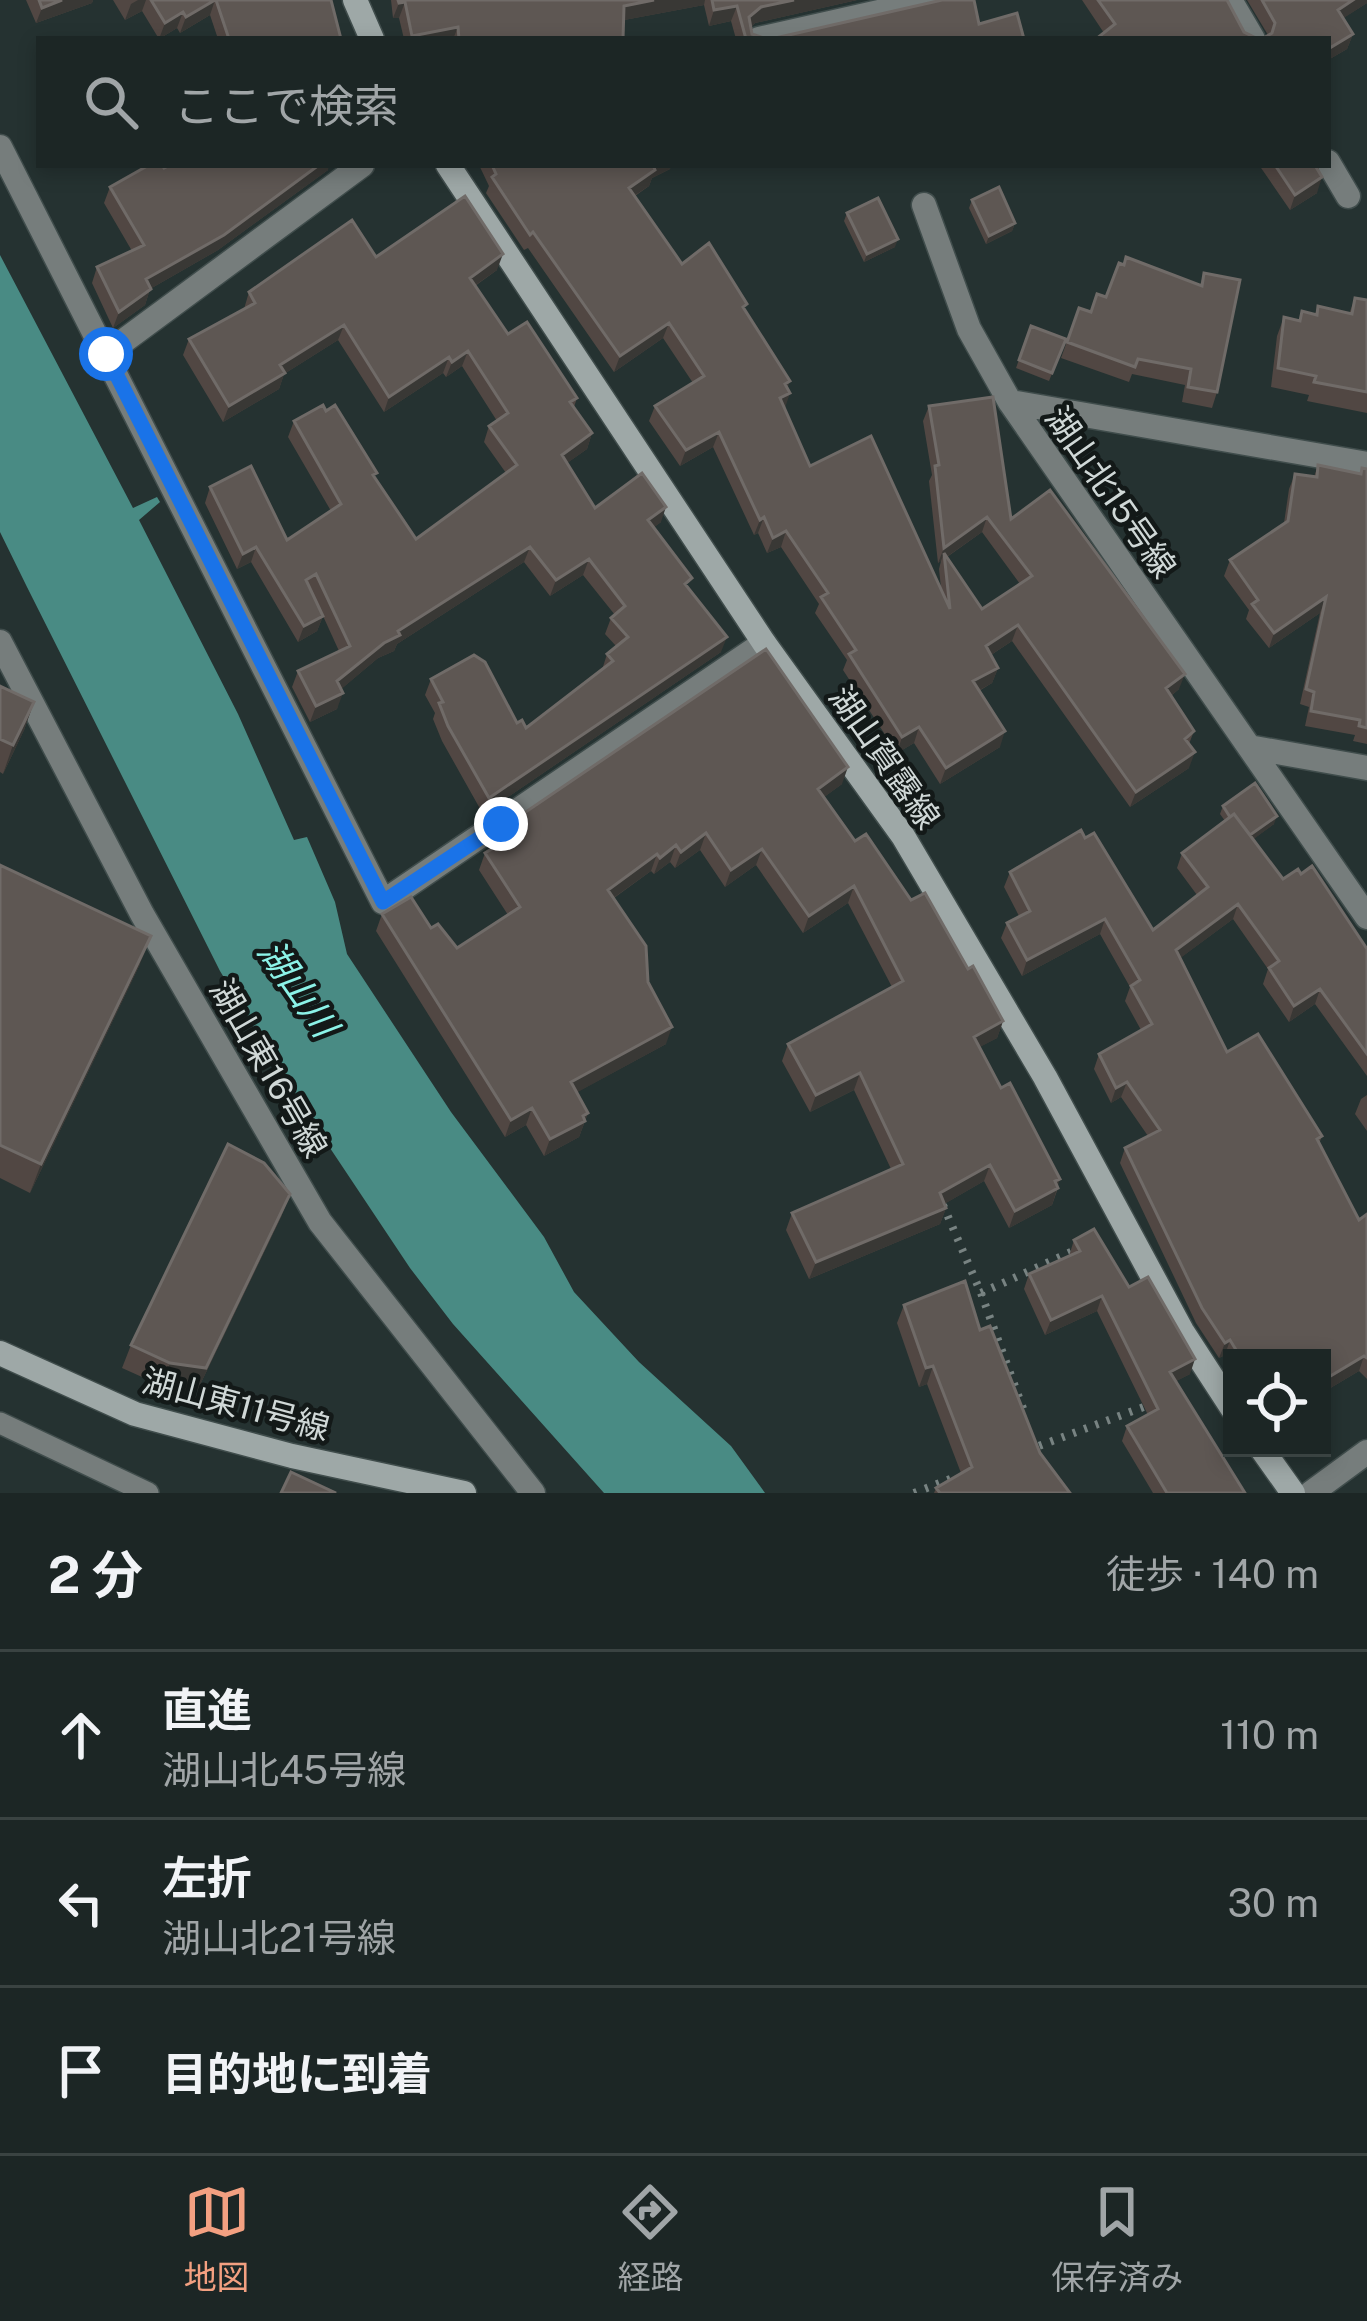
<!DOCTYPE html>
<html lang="ja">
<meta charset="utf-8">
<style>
body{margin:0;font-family:"Public Sans","Noto Sans JP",sans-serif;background:#252e2d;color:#f1f3f6}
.controls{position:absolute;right:36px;bottom:36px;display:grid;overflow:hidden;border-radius:0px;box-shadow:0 6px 18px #0003}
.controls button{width:108px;height:108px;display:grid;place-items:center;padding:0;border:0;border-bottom:3px solid #3a4342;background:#1c2625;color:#f1f3f6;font:60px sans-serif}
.stop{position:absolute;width:36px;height:36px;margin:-27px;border:9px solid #1a73e8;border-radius:50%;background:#fff}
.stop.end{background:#1a73e8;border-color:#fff;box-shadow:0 3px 12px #0008}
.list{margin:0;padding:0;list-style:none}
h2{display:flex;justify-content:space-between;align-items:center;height:156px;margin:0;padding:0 48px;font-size:51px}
h2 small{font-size:39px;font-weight:400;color:#a0a5a7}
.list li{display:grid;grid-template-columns:78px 1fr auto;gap:36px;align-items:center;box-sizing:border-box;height:168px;padding:0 48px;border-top:3px solid #3a4342}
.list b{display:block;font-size:45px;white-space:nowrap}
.list p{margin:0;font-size:39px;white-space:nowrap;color:#a0a5a7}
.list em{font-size:39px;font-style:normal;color:#a0a5a7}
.icon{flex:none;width:66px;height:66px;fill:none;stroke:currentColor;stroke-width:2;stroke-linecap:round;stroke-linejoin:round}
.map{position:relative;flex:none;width:1367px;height:1493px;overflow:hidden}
.search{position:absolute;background:#1c2625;box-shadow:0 6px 18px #0003;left:36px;right:36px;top:36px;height:132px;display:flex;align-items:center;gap:30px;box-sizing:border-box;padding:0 42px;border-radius:0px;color:#a0a5a7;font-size:45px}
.sheet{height:660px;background:#1c2625}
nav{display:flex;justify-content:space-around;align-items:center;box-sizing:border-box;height:168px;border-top:3px solid #3a4342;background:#1c2625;font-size:33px;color:#a0a5a7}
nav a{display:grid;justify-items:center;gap:6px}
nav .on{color:#f3a081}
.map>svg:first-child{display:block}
</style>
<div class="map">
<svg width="1367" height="1493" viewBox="0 0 1367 1493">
<rect width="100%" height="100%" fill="#253231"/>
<path fill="#498b84" d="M0,255L133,508L157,497L160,502L139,520L238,714L294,840L307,837L335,902L347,954L451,1112L544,1237L574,1292L639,1362L731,1446L765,1493H604L453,1324L410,1268L296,1097L220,971L27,587L0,532Z"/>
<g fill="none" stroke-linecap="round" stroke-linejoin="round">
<defs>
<path id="lane" d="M0,1423L148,1493"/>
<path id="street" d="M1230,0L1253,39
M759,39L932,0
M0,147L383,902L764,643
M1328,162L1348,196
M924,205L969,329L1010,402
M106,354L362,165
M1367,464L1010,402L1367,917
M0,642L142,914L320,1222L533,1493
M1249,747L1367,768
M1311,1493L1367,1452"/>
<path id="secondary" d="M355,0L372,39
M448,165L764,643L903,836L1045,1077L1182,1331L1232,1408
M0,1353L135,1414L292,1456L464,1493
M1261,1448L1293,1493"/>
</defs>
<use href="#lane" stroke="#404d4c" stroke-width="24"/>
<use href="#street" stroke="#404d4c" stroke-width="27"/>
<use href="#secondary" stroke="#404d4c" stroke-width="27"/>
<path stroke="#788382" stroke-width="8" stroke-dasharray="3 9" stroke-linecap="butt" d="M943,1205L981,1293L1025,1414
M981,1293L1075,1250
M1028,1450L1149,1405
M914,1493L958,1476"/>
<use href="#lane" stroke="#767d7c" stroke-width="21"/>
<use href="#street" stroke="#767d7c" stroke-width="24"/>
<use href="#secondary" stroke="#9ea8a7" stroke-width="24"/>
</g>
<path fill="#514743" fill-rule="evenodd" d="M26,0H93L92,3L36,23Z
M113,0H331L341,39H218L210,15L180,33L177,28L159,39L142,11L125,20Z
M391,0H857L755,23L751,27L752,34L767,39H736L731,21L709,26L704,5L624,20L623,39H404L399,18H393Z
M1082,0H1227L1104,33Z
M1247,0H1367V3L1343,18L1353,34L1347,49L1328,60V39L1268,35Z
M479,165H671L670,169L652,178L649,186L635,196L682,264L745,311L788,388L785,408L810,466L941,588L939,569L941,561L938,563L929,481L932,475L923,421L929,406L1011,519L1179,689L1171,696L1194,731L1189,744V768L1130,807L1012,641L991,655L998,668L992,683L979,691L1000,747L940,784L914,743L897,753L843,670L847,660L815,613L819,604L781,547L767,553L758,533L754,535L713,447L680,466L649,421L655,406L693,383L663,338L614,372L528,248L524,250L486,193L489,186ZM982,532L1020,584L982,609L947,557Z
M1259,165H1319L1317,193L1290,210Z
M164,168L328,170L218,250L150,289L145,305L113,328L92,283L97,267L132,251L104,203L110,187Z
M972,200L1015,223L1012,231L986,244L969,208Z
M847,213L895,247L864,262L844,221Z
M376,257L497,270L475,286L508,334L577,398L574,407L592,433L587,449L567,463L595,508L661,522L654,527L688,588L721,652L483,814L442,741L433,719L435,713L425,695L431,679L526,728L602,670L607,654L616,646L605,634L611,618L615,615L583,575L550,596L524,562L397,644L394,651L378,658L341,689L337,709L310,722L292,687L298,671L339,651L323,616L317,631L298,642L251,562L237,569L205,503L210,487L287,540L331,511L288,437L294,421L375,479L416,539L506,473L484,442L489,426L497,421L462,366L446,377L443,373L384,412L338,340L284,374L279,389L223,422L183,355L189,339L244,309L249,292Z
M1123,265L1200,285L1204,273L1217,392L1212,408L1182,402L1185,385L1132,374L1129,382L1061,358L1079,308L1091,312L1106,297Z
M1355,298L1367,300V413L1307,401L1309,395L1271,387L1277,336L1284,317L1299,321L1302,311L1315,314L1318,306L1349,314Z
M1031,326L1066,339L1049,381L1016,368Z
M1318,465L1360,474L1362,468L1367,469V744L1353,741L1355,735L1305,726L1309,707L1300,704L1320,613L1269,648L1246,619L1249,610L1224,576L1230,560L1284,523L1289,489L1295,474L1314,477Z
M0,686L34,702L24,730L3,774L0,772Z
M842,784L824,797L855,841L911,900L968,969L1003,1021L997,1038L979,1047L1058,1188L1052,1205L1009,1228L984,1181L944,1204L946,1208L940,1224L809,1279L786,1230L792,1213L891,1169L854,1090L810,1112L782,1061L788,1044L892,987L848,903L803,933L756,865L725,887L700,850L675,868L670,862L654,874L651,871L614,898L648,982L666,1044L577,1092L588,1113L579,1137L544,1156L526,1125L505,1137L376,931L382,914L431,928L457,948L508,915L479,870L485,853L500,844L505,826Z
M1223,806L1274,824L1253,839L1283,879L1367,949V1076L1315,1004L1289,1022L1263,984L1268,969L1233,919L1180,958L1227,1052L1322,1136L1319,1144L1359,1220L1367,1214V1379L1359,1371L1322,1393V1358H1232V1368L1225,1355L1219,1358L1196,1323L1120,1163L1125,1148L1148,1136L1121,1097L1111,1103L1094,1069L1099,1054L1141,1030L1125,1001L1130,987L1100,934L1022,976L1001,938L1007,923L1019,916L1004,887L1010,872L1085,838L1153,930L1197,895L1177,868L1182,853L1225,821L1220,814Z
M0,865L140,964L30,1193L0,1178Z
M1367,1095V1131L1355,1114L1361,1099Z
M290,1194L281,1217L197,1391L162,1386L122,1368L131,1345Z
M1074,1240L1129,1287L1190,1374L1176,1381L1245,1493H1153L1122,1441L1127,1426L1148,1415L1097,1311L1045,1335L1024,1289L1029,1274L1069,1256Z
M904,1305L980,1330L1040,1453L1070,1493H934L936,1488L961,1473L927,1384L919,1387L897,1323Z"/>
<path fill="#393835" d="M62,0H93L92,3L36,23L42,8Z
M138,0H146L142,11L125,20L131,4Z
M215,0L210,15L180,33L186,17Z
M654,0H705L704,5L619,21L624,6Z
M794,0H857L755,23L744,33L749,17L761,7Z
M1353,0H1367V3L1333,25L1338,10Z
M405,2L399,18H393L399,3Z
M737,6L731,21L709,26L714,10Z
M183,12L177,28L159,39L165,23Z
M458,27L453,39H410L412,36Z
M1353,34L1347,49L1328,60V49Z
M319,165H329L328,170L218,250L150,289L145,305L113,328L119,312L146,279Z
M671,165L670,169L652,178L649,186L623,203L629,188L652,166Z
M1322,177L1317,193L1290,210L1295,195Z
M1015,223L1012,231L986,244L989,236Z
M898,239L895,247L864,262L867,254Z
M503,254L497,270L464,293L470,278Z
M669,323L663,338L614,372L620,356Z
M344,325L338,340L284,374L279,389L223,422L229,406L280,365Z
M468,351L462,366L446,377L452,362Z
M449,357L443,373L384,412L389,397Z
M790,381L785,396L790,393L785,408L775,414L785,384Z
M719,432L713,447L680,466L686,450Z
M592,433L587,449L556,471L562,455Z
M666,507L661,522L643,536L648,520Z
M764,517L758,533L754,535L760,520Z
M987,517L982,532L945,558L944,553L941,561L938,563L944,548Z
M786,531L781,547L767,553L773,538Z
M256,547L251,562L237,569L243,554Z
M530,547L524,562L397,644L394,651L378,658L332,697L337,681L398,631Z
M589,559L583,575L550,596L556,580Z
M1326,597L1320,613L1269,648L1274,633Z
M323,616L317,631L298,642L304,626Z
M1018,625L1012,641L980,662L986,646Z
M727,637L721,652L483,814L489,798Z
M998,668L992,683L967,697L973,681Z
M1185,674L1179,689L1161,704L1166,688Z
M343,693L337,709L310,722L316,706Z
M34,702L24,730L3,774L13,745Z
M919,727L914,743L897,753L902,737Z
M1005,731L1000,747L940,784L946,768Z
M1195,752L1189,768L1130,807L1136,792Z
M848,767L842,784L812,806L818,789Z
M1277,816L1274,824L1243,847L1246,839Z
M706,833L700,850L675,868L681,852Z
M676,845L670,862L654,874L660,858Z
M762,849L756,865L725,887L731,870Z
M657,854L651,871L602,906L608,890Z
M854,886L848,903L803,933L809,916Z
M1238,904L1233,919L1171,965L1176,950Z
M1105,919L1100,934L1022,976L1027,960Z
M151,936L140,964L30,1193L41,1164Z
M1320,989L1315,1004L1289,1022L1294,1006Z
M1003,1021L997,1038L967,1054L974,1037Z
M672,1027L666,1044L565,1099L571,1082Z
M860,1073L854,1090L810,1112L816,1095Z
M1127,1082L1121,1097L1111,1103L1116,1088Z
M532,1108L526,1125L505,1137L511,1120Z
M588,1113L579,1137L544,1156L550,1139Z
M990,1165L984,1181L934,1210L940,1193Z
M1060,1179L1052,1205L1009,1228L1015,1211Z
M290,1194L281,1217L197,1391L162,1386L170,1363Z
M946,1208L940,1224L809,1279L816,1262Z
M1102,1296L1097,1311L1045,1335L1051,1320Z
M1230,1340L1225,1355L1219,1358L1225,1343Z
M1364,1356L1359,1371L1322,1393V1381Z
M1195,1359L1190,1374L1165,1387L1170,1372Z
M933,1366L927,1384L919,1387L926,1368Z"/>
<path fill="#5e5753" stroke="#706b68" stroke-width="3" d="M39,0H62L42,8Z
M151,0H215L186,17L183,12L165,23Z
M216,0H331L341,39H229Z
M398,0H654L624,6L623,39H459L458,27L412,36L405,2L399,3Z
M712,0H794L761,7L749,17L752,34L767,39H746L737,6L714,10Z
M942,0H974L979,24L1017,13L1024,39H771Z
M1098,0H1227L1244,32L1258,39H1096L1115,24Z
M1262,0H1353L1338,10L1353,34L1328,49V39H1262L1272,33L1275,23Z
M149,165H162L164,168L170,165H319L224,235L146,279L151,289L119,312L97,267L144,245L110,187Z
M492,165H653L655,170L629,188L682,264L709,243L747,304L743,307L790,381L785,384L790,393L780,398L810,466L871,436L950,609L944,553L982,609L1032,576L987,517L944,548L935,466L939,465L929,406L993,397L1011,519L1050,490L1185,674L1166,688L1194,731L1185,739L1195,752L1136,792L1018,625L986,646L998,668L973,681L1005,731L946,768L919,727L902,737L849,654L856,650L821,597L828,593L786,531L773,538L764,517L760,520L719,432L686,450L655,406L704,376L669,323L620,356L533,232L530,235L492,177L496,174Z
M1275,165H1318L1316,167L1322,177L1295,195Z
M999,187L1015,223L989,236L972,200Z
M465,196L503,254L470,278L508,334L527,322L577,398L570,402L592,433L562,455L595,508L642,473L666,507L648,520L692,578L685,584L727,637L489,798L448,726L439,703L443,702L431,679L474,655L485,662L517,723L522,720L526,728L613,661L607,654L628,637L611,618L625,606L589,559L556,580L530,547L398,631L400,635L384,643L337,681L343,693L316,706L298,671L350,646L316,574L306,580L323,616L304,626L256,547L243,554L210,487L251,466L287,540L341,504L294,421L323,405L326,411L335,405L377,473L373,475L416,539L517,465L489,426L508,413L468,351L452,362L449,357L389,397L344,325L280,365L285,373L229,406L189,339L255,303L249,292L352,220L376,257Z
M878,198L898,239L867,254L847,213Z
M1126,257L1202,286L1204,273L1240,280L1217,392L1188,387L1191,369L1138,359L1135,367L1067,342L1079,308L1091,312L1097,294L1106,297L1119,263L1124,265Z
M1355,298L1367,300V392L1314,382L1316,376L1278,368L1284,317L1300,321L1302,311L1317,315L1318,306L1352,314Z
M1031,326L1066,339L1052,373L1019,360Z
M1318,465L1361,474L1362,468L1367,469V728L1359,726L1360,720L1311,711L1314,692L1306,689L1326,597L1274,633L1252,604L1258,600L1230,560L1288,521L1295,474L1317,477Z
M766,649L848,767L818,789L855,841L866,834L911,900L925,893L968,969L973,966L1003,1021L974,1037L1001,1088L1010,1083L1060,1179L1055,1181L1058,1188L1015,1211L990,1165L940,1193L946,1208L816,1262L792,1213L903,1164L860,1073L816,1095L788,1044L903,981L854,886L809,916L762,849L731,870L706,833L681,852L676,845L660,858L657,854L608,890L646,946L648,982L672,1027L571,1082L588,1113L583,1116L585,1121L550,1139L532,1108L511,1120L382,914L411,897L431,928L438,924L457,948L520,907L485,853L511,837L505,826Z
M0,686L34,702L13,745L0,739Z
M1255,783L1277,816L1250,835L1234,814L1230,817L1223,806Z
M1234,814L1283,879L1298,869L1301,874L1312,866L1367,949V1054L1320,989L1294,1006L1269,968L1279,961L1238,904L1176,950L1227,1052L1258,1034L1322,1136L1317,1139L1359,1220L1367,1214V1358L1364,1356L1322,1381V1358H1241L1230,1340L1225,1343L1202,1308L1125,1148L1160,1130L1127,1082L1116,1088L1099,1054L1152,1024L1131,986L1140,980L1105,919L1027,960L1007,923L1030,911L1010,872L1081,830L1085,838L1094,833L1153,930L1208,887L1182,853Z
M0,865L151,936L41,1164L0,1145Z
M228,1144L264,1163L290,1194L206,1368L170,1363L131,1345Z
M1094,1229L1129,1287L1148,1277L1195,1359L1170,1372L1245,1493H1167L1127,1426L1158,1409L1102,1296L1051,1320L1029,1274L1080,1251L1074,1240Z
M965,1281L980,1330L990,1326L1040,1453L1070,1493H940L936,1488L972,1467L933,1366L926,1368L904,1305Z
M291,1472L336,1493H281Z"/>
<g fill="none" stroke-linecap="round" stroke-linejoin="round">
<path stroke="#1a73e8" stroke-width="15" d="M106,354L383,902L501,824"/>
</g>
<g text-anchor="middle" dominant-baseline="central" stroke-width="9" stroke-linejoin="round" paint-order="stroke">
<g font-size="33" fill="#d0d8d7" stroke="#131918">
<text transform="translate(1111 492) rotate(55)">湖山北15号線</text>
<text transform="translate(885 757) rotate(55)">湖山賀露線</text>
<text transform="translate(269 1068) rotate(60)">湖山東16号線</text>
<text transform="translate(236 1404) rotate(15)">湖山東11号線</text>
</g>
<g font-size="36" font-style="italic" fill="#8cf3e8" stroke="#131918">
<text transform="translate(298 988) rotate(55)">湖山川</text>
</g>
</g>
</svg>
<div class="controls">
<button><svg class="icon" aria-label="locate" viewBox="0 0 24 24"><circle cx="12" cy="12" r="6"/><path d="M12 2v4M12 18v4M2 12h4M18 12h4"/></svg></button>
</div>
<div class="stop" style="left:106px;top:354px"></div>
<div class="stop end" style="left:501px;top:824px"></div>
<div class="search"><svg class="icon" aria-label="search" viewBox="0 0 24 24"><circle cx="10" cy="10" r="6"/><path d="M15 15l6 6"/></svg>ここで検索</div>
</div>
<section class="sheet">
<h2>2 分<small>徒歩 · 140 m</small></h2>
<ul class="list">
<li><svg class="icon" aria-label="ahead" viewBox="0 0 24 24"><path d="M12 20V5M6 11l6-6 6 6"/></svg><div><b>直進</b><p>湖山北45号線</p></div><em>110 m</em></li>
<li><svg class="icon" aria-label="left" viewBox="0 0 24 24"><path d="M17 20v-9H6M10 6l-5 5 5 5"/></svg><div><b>左折</b><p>湖山北21号線</p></div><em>30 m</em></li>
<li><svg class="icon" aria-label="arrive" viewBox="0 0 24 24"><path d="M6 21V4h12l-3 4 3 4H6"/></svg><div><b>目的地に到着</b></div></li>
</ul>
</section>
<nav>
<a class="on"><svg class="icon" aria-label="map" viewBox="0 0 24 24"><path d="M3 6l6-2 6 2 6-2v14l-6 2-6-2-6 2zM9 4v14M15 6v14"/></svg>地図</a>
<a><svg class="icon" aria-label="directions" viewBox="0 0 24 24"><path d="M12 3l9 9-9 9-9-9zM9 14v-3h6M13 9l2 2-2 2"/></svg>経路</a>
<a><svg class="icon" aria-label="saved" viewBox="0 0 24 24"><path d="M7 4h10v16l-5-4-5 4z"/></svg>保存済み</a>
</nav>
